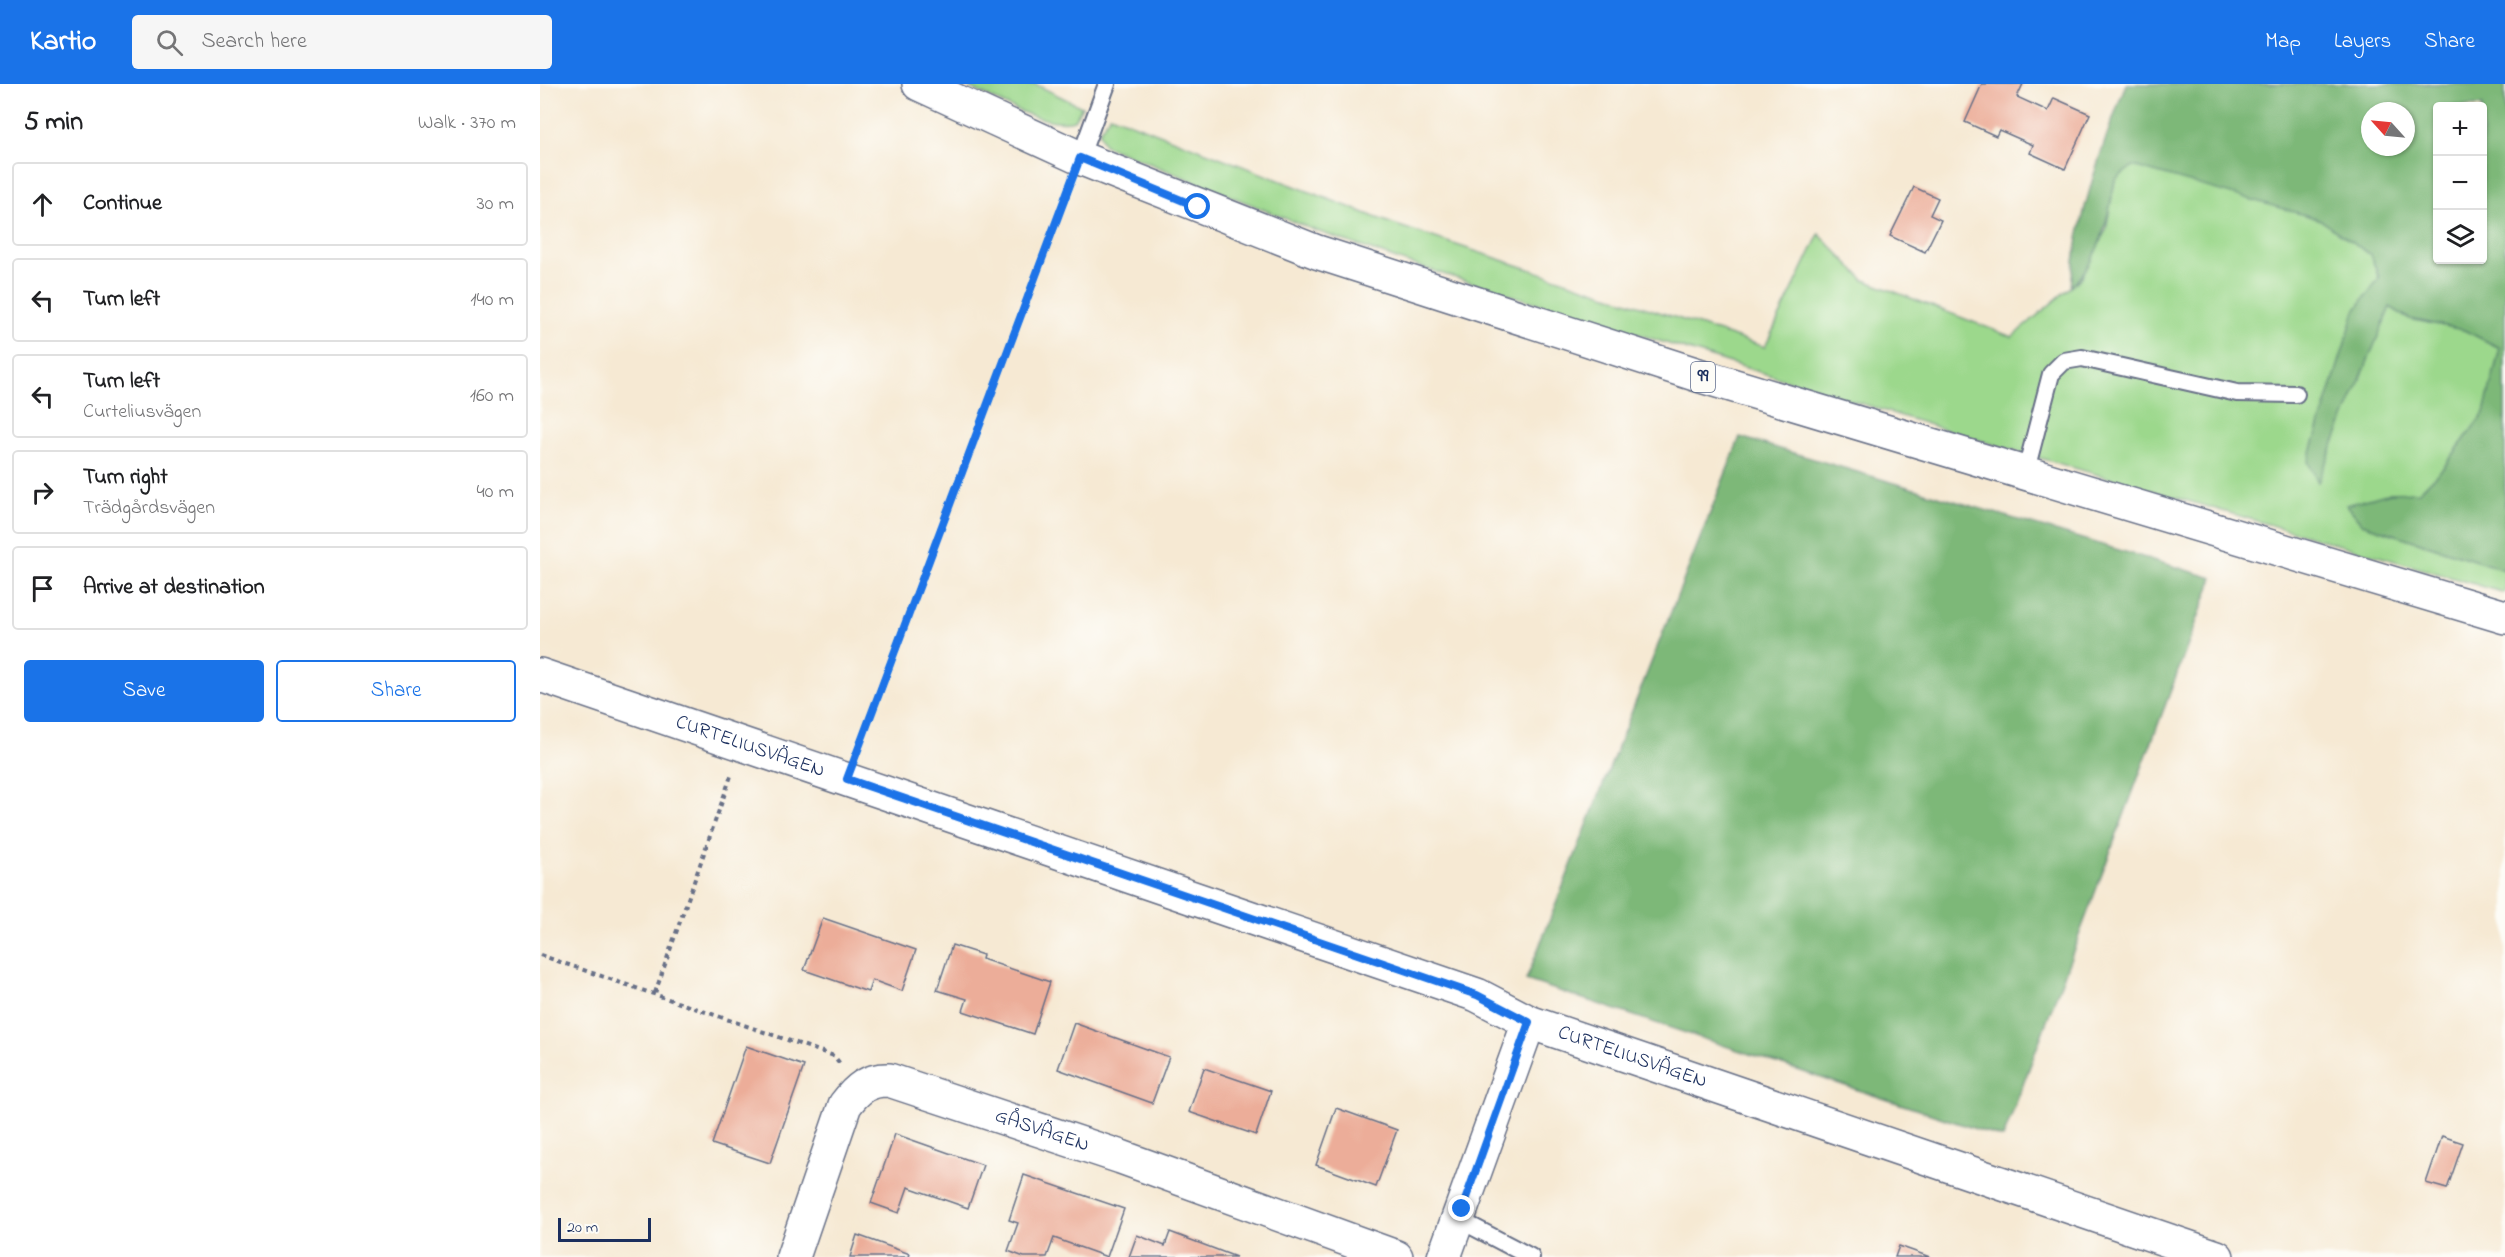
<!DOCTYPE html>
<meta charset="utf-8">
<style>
body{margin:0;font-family:"Indie Flower",sans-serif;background:#f6f6f6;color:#202124}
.controls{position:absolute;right:18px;top:18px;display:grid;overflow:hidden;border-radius:6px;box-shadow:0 2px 4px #0004}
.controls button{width:54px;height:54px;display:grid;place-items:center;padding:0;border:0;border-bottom:2px solid #e0e0e0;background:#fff;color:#202124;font:30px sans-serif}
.compass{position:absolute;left:1821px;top:18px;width:54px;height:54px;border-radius:50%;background:#fff;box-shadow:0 2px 4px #0004;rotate:297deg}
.scale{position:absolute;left:18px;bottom:15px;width:93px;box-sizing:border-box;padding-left:6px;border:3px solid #1b2f5e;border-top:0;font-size:16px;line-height:21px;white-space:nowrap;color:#1b2f5e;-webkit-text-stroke:4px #fdfcf7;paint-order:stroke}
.stop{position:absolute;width:18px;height:18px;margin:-14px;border:4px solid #1a73e8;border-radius:50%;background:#fff}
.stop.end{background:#1a73e8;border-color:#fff;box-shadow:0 2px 6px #0008}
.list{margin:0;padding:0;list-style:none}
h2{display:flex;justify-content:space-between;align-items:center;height:78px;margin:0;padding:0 24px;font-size:26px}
h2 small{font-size:20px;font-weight:400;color:#757577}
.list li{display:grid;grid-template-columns:39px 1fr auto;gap:18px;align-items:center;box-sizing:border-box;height:84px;margin:0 12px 12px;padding:0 12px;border:2px solid #e0e0e0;border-radius:6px}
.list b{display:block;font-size:22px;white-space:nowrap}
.list p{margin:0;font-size:20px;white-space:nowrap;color:#757577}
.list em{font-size:20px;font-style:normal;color:#757577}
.actions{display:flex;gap:12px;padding:18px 24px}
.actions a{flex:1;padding:14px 0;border:2px solid #1a73e8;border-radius:6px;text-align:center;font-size:21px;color:#1a73e8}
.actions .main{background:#1a73e8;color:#fff}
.icon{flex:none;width:33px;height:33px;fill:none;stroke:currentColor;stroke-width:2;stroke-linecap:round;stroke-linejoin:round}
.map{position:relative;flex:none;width:1965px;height:1173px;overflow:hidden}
header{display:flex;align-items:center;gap:36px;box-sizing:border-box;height:84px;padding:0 30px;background:#1a73e8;color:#fff}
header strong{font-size:28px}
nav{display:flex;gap:33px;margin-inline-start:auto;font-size:21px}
.search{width:420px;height:54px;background:#f6f6f6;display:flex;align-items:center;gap:15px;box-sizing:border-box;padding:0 21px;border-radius:6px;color:#757577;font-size:22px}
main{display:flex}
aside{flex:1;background:#fff}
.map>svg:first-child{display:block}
</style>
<header>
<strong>Kartio</strong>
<div class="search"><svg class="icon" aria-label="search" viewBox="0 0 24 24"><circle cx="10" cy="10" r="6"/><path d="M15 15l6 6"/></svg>Search here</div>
<nav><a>Map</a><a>Layers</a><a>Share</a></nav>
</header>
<main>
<aside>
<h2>5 min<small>Walk · 370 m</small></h2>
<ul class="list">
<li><svg class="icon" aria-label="ahead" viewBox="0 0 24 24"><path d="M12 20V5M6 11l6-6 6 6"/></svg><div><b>Continue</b></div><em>30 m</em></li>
<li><svg class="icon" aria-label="left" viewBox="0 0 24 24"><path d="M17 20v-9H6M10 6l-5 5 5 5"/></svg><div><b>Turn left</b></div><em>140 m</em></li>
<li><svg class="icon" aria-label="left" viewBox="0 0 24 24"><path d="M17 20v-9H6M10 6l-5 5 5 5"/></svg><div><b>Turn left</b><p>Curteliusvägen</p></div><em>160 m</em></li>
<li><svg class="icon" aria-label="right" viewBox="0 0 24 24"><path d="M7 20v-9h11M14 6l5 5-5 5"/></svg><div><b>Turn right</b><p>Trädgårdsvägen</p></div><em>40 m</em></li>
<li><svg class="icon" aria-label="arrive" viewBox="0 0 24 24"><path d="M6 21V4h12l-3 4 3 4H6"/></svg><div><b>Arrive at destination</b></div></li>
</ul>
<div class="actions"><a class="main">Save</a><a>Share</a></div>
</aside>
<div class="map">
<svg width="1965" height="1173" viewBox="0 0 1965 1173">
<rect width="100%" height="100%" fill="#fdfcf7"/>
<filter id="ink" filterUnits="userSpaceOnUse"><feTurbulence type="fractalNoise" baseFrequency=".0167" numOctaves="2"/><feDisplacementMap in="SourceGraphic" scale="12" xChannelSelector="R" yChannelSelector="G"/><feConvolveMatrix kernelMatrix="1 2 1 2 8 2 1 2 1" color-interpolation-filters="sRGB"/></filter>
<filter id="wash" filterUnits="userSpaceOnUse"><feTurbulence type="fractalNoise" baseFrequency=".008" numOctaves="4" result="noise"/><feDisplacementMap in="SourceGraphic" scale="24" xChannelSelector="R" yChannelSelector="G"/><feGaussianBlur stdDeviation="1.35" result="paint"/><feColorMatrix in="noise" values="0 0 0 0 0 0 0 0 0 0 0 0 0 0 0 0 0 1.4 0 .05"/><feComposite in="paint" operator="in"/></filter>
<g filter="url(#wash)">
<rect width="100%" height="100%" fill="#f6e9d3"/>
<path fill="#9cd88c" stroke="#5c8475" stroke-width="1.5" d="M423,0H495L542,23L534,36C505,45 450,13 423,0Z
M570,31L853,140L1225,263L1279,150L1324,196L1472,253L1541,194L1566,146L1575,95L1593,81L1779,135L1831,171L1839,195L1815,227L1777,397L1850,223L1870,235L1924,246L1960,264L1944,329L1904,383L1879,409H1850L1822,440L1965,486V509L1455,361L871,180L774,146L564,61L559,48Z"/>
<path fill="#7db878" stroke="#4c746b" stroke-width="1.5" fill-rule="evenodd" d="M1586,0H1965V486L1822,440L1807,421L1850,409L1879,408L1904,383L1944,329L1960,264L1924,246L1870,235L1850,223L1778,398L1768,378L1815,227L1839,194L1831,171L1779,135L1593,82L1575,96C1568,134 1561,174 1531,203C1537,134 1561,64 1586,0ZM1898,22H1942V176H1898ZM1830,27H1866V63H1830Z
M1200,353L1673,494L1463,1054L986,896Z"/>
<g id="blocks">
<path fill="#ecad99" d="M1442,0H1483L1477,13L1508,27L1514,14L1550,30L1525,85L1490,69L1493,61L1459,46L1456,52L1425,38Z
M1374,103L1398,114L1390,131L1401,136L1385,168L1350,152Z
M283,834L376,866L362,907L332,896L328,908L264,886Z
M412,861L443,871L442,875L510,898L493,950L423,927L427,915L397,906Z
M534,939L629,973L612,1019L518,985Z
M206,962L264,982L230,1079L172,1060Z
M664,984L731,1007L716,1051L649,1028Z
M796,1024L857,1046L836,1103L776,1081Z
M355,1050L443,1081L428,1124L368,1103L359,1129L331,1119Z
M1902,1052L1923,1059L1907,1105L1886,1099Z
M484,1091L584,1125L567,1173L514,1154L507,1173H484L468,1167L478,1139L469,1136Z
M630,1148L696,1173H589L597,1151L625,1162Z
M317,1151L370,1170L369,1173H310Z
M1359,1162L1390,1173H1355Z"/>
</g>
</g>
<g filter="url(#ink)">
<use href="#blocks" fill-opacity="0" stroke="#687087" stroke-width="1.5"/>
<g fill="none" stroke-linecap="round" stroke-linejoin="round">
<defs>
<path id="lane" d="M540,74L567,0
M1485,390L1511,290L1524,277L1542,274L1697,309L1756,310
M918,1135L991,1173"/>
<g id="street">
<path id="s1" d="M0,591L937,911L989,938L1677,1173"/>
<path id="s2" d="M253,1173L305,1021C317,1005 328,995 349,996L581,1073L856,1173"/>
<path d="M904,1173L989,938"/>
</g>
<path id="primary" d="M379,0L540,74L777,168L1158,291L1965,533"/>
</defs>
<use href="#lane" stroke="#687087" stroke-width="20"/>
<use href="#street" stroke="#687087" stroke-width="36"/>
<use href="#primary" stroke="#687087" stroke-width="36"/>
<path stroke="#687087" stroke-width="4" stroke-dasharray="4.5 4.5" stroke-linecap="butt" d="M317,667L529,104
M0,871L294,972L301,981
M115,909L192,689"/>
<use href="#lane" stroke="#fff" stroke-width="16"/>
<use href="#street" stroke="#fff" stroke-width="33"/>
<use href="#primary" stroke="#fff" stroke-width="33"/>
</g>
</g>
<g fill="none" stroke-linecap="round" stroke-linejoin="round" filter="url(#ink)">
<path stroke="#1a73e8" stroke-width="8" d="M658,123L540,74L307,695L937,911L989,938L922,1125"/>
</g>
<g text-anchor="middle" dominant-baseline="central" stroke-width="6" stroke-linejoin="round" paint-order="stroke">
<rect fill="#fdfcf7" stroke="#5f6c8c" stroke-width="1.5" x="1151" y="278" width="24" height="30" rx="4.5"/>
<g font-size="18" font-weight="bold" fill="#1b2f5e">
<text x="1163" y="293">99</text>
</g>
<g font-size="20" fill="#1b2f5e" stroke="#fdfcf7">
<text stroke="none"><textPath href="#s1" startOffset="222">CURTELIUSVÄGEN</textPath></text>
<text stroke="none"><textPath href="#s1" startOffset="1158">CURTELIUSVÄGEN</textPath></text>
<text stroke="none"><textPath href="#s2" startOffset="375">GÅSVÄGEN</textPath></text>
</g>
</g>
</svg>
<div class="controls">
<button>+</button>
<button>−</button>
<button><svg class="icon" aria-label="layers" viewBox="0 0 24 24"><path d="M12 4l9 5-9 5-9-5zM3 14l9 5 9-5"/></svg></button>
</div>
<svg class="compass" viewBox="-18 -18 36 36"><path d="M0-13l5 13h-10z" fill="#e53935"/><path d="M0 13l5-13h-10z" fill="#757577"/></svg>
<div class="scale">20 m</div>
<div class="stop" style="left:658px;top:123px"></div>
<div class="stop end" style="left:922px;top:1125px"></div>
</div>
</main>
